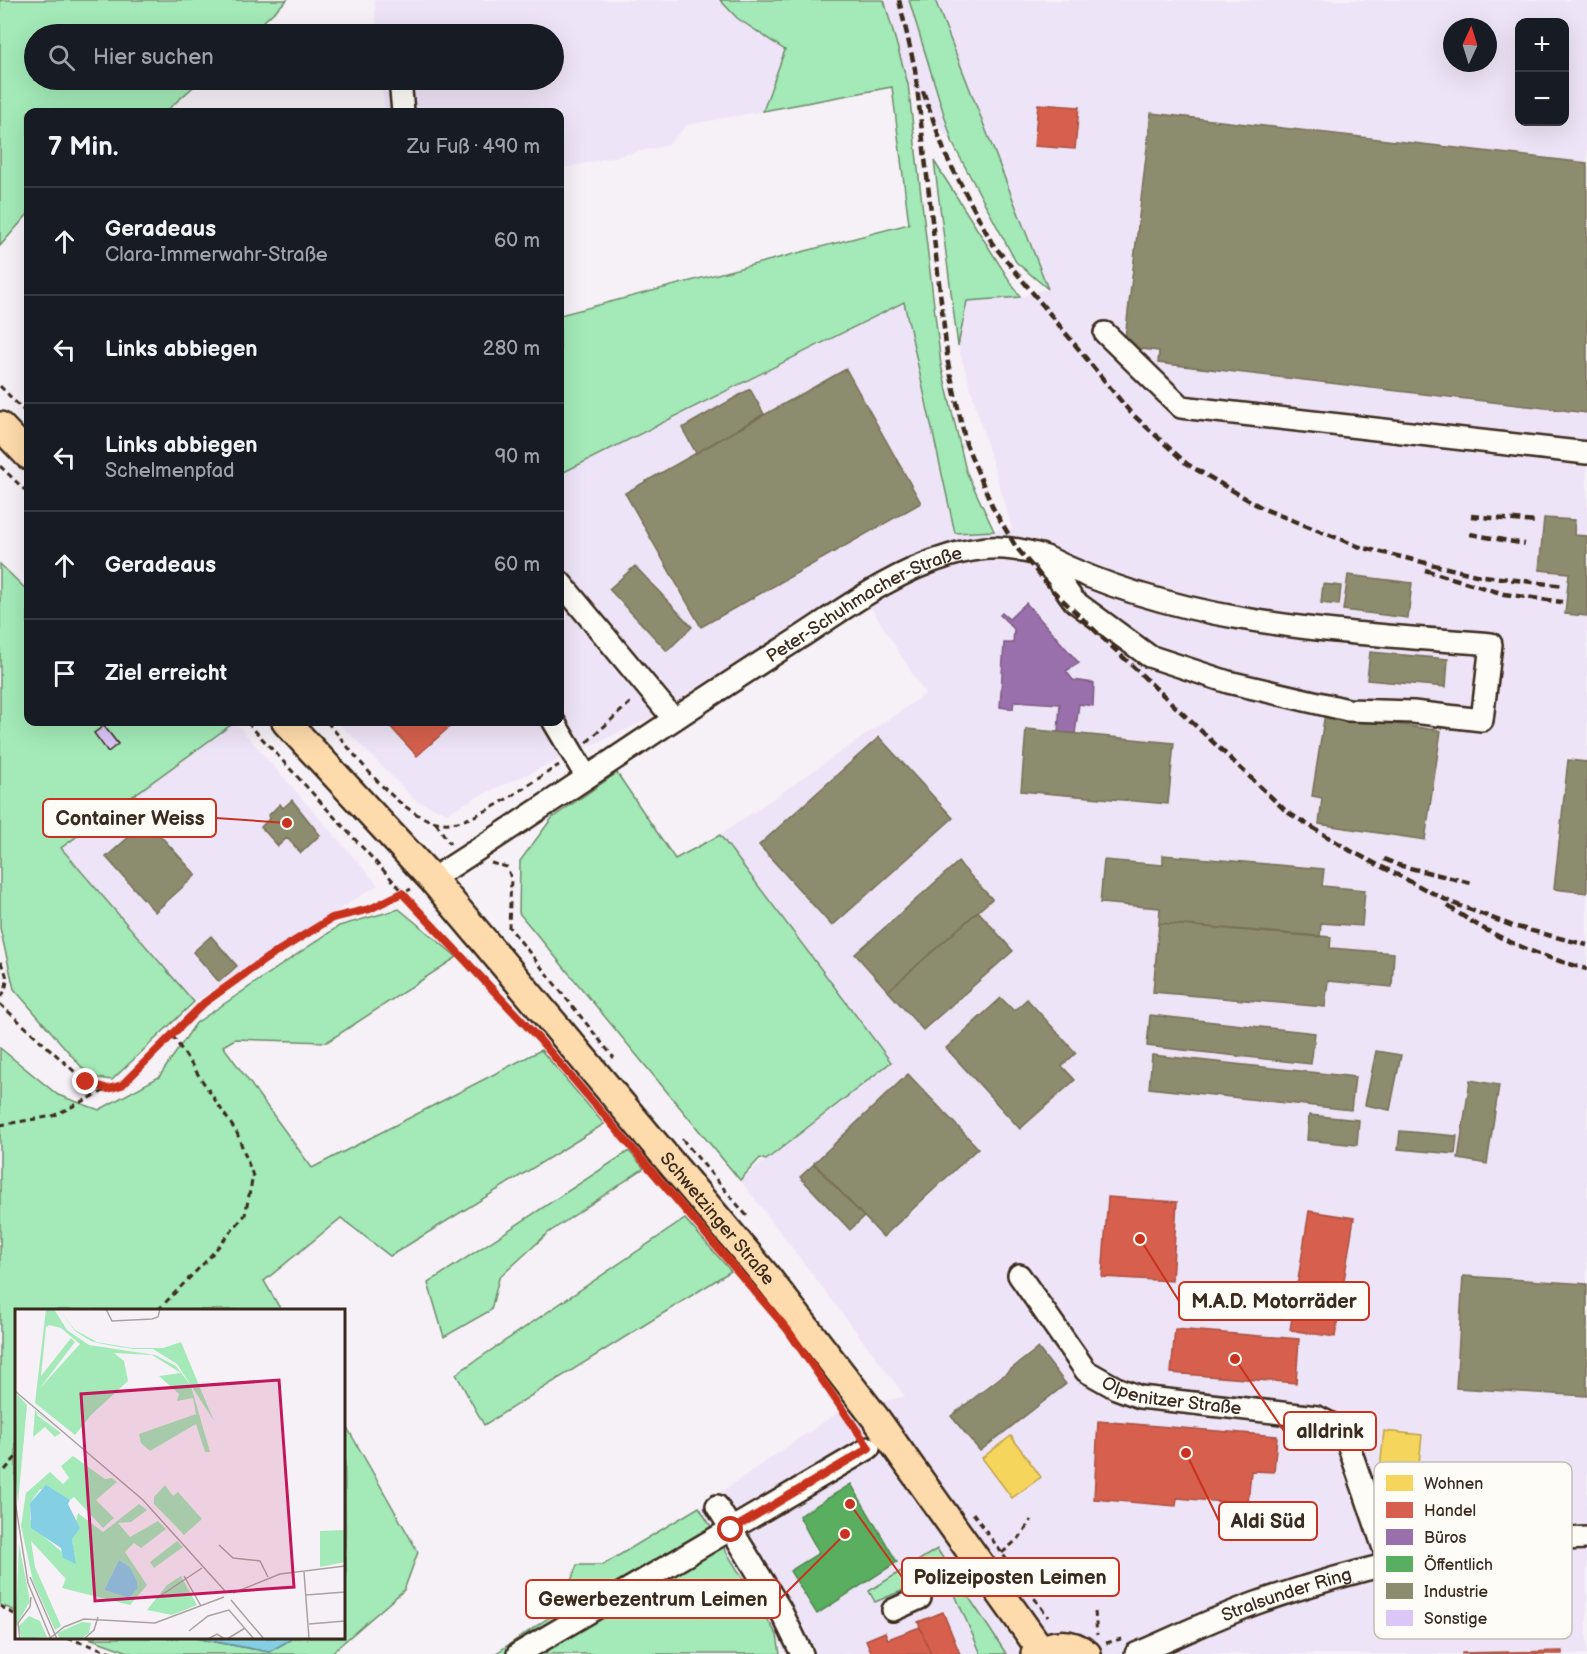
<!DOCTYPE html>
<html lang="de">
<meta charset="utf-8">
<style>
body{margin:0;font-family:"Balsamiq Sans",sans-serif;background:#20242c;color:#f1f3f6}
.controls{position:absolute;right:18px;top:18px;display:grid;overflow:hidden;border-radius:12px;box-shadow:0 6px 24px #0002}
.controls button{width:54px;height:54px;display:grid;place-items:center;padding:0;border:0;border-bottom:2px solid #363941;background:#171b24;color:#f1f3f6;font:30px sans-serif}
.compass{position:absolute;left:1443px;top:18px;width:54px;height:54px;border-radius:50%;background:#171b24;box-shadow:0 6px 24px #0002;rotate:4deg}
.stop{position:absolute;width:18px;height:18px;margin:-14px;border:4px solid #c8321e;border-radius:50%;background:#fff}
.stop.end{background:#c8321e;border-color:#fff;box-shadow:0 2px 6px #0008}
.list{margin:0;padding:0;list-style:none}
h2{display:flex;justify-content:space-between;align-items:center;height:78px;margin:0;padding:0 24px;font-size:26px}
h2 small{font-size:20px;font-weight:400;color:#9ea1a6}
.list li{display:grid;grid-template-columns:39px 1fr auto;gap:18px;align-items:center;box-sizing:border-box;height:108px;padding:0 24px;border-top:2px solid #363941}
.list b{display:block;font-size:22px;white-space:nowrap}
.list p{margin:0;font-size:20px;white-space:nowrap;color:#9ea1a6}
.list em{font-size:20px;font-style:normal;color:#9ea1a6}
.icon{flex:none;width:33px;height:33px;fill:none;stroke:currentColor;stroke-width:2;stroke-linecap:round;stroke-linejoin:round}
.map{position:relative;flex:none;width:1587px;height:1654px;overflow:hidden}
.search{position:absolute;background:#171b24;box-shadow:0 6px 24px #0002;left:24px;top:24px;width:540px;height:66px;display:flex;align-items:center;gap:15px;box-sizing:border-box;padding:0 21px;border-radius:33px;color:#9ea1a6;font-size:22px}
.panel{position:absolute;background:#171b24;box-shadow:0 6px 24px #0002;left:24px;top:108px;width:540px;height:618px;border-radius:12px}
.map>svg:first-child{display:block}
</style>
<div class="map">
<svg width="1587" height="1654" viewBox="0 0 1587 1654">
<rect width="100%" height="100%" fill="#f6f1f7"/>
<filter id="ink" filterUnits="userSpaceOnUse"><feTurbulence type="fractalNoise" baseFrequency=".0167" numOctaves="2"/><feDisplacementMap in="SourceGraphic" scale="12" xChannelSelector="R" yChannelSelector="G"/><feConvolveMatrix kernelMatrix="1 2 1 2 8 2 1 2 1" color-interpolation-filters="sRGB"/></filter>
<g filter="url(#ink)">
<path fill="#eee4f7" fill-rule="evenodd" d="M374,0H720L737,18L785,50L763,111L687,125L668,145L560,169V112H385L381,80H554V34H377Z
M884,0H909L953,144L908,84Z
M935,0H1587V1654H785L777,1635L699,1507L835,1414L905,1396L740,1180L891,1062L720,835L925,694L858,587L645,721L479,796L448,813L416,801L338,722H560V474L905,301L955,532L1012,529L958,346L966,301L1020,297L1048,288ZM1520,22H1564V122H1520ZM1452,27H1488V63H1452Z
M235,722L378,885L194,1002L61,848Z"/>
<path fill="#a3eab8" stroke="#6f8a6b" stroke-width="1.5" d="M0,0H287L250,34H34V80H201L165,112H28V214L0,246Z
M720,0H884L908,84L941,365L966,471L994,531L955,533L904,302L560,474V315L909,224L892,87L763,111L785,50L737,18Z
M909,0H935L1048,289L1016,262L953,144Z
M934,161L1020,297L967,301L958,346Z
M0,564L28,591V722H235L61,848L194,1002L112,1080L98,1078L85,1071L14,989L0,928Z
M617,773L675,859L720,835L891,1062L766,1160L760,1158L740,1180L519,913L520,861L552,818Z
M399,909L457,957L327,1042L235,1039L223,1046L312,1168L541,1050L604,1124L390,1256L341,1218L264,1281L281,1310H16V1611L0,1605V1048L58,1095L99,1110L159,1077L196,1023L339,926Z
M629,1151L644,1168L548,1233L499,1278L491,1310L444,1337L428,1283Z
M685,1219L731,1271L484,1425L456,1374Z
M344,1422L418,1552L404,1590L330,1654H134L89,1638H195L269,1652L293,1638H344V1581L346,1576Z
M699,1507L777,1635L780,1654H495L560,1610L577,1565H603Z
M937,1549L1005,1652L1006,1654H981L952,1588L940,1575L875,1602L869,1591Z"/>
<path fill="#85cfe5" stroke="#678d95" stroke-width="1.5" d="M195,1638H293L269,1652Z"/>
<path fill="#f6d55c" stroke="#bea249" stroke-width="1.5" d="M1384,1431L1422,1435L1417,1484L1379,1480Z
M1011,1436L1041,1477L1012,1498L982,1458Z"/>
<path fill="#d6604d" stroke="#a8503f" stroke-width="1.5" d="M1038,104L1079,107L1075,149L1034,146Z
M386,722H455L417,756Z
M1108,1197L1177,1202L1172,1281L1102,1277Z
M1309,1211L1354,1218L1335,1337L1290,1330Z
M1175,1329L1299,1339L1296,1383L1171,1373Z
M1098,1421L1277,1436L1274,1472L1251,1471L1248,1504L1177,1498L1176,1506L1094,1499Z
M943,1612L960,1654H931L918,1622Z
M920,1627L931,1654H872L866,1640L885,1632L888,1639Z
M1562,1651V1654H1462V1653Z"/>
<path fill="#9970ab" stroke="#7d5b81" stroke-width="1.5" d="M1026,603L1079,663L1066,671L1073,680L1094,683L1093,706L1079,704L1075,734L1058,732L1060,704L1014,701L1013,709L1000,707L1004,643H1013L1014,629L1000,615L1002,613L1009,619Z"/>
<path fill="#5aae61" stroke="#51864d" stroke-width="1.5" d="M851,1484L897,1562L817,1614L790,1571L819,1553L799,1516Z"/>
<path fill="#8c8c6e" stroke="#746f56" stroke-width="1.5" d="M1151,113L1587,163V413L1158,363L1159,351L1124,347Z
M846,369L921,503L701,627L625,493Z
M750,389L764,414L696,453L682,428Z
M1544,518L1575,520L1574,535L1587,536V616L1565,614L1569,573L1539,570Z
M635,566L692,627L667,651L609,589Z
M1348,575L1412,583L1408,618L1343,610Z
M1323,584L1341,586L1339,605L1321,603Z
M1370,652L1448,659L1446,687L1367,680Z
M1325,713L1441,731L1425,840L1319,824L1322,798L1312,796Z
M1026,729L1174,743L1168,804L1021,791Z
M879,737L953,818L832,926L759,845Z
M1568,760L1587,762V893L1554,889Z
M292,800L320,835L301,853L287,838L278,846L261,827L270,818L268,816L280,804L283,808Z
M147,821L196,875L155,912L106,857Z
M1163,855L1324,869L1322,886L1365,890L1362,926L1321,923L1320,937L1159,923L1160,908L1100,903L1104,860L1163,865Z
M958,862L992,899L888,991L855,954Z
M978,911L1013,951L923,1030L888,991Z
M1159,923L1331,937L1330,948L1394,953L1392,987L1328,981L1325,1007L1153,992Z
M211,936L237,966L219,982L193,952Z
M1001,998L1014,1011L1027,999L1076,1053L1062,1066L1075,1080L1020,1129L946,1048Z
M1150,1015L1315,1033L1311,1064L1147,1046Z
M1376,1051L1401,1055L1390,1110L1365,1105Z
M1152,1055L1355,1077L1351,1110L1149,1088Z
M908,1074L978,1148L883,1237L814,1163Z
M1470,1080L1499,1085L1487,1164L1458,1159Z
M1309,1115L1359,1120L1357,1145L1307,1140Z
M1400,1131L1457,1136L1455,1154L1398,1149Z
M814,1164L864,1217L850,1230L800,1177Z
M1463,1276L1587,1284V1396L1456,1388Z
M1038,1348L1066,1384L980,1451L951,1416Z"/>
<path fill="#dac6f7" stroke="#3b2a1e" stroke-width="1.5" d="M104,726L118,744L108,752L94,733Z"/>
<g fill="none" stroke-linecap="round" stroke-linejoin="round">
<defs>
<g id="minor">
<path d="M400,80L403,112"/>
<path d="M1105,333L1181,407L1587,453"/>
<path d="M560,582L673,718"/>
<path d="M554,722L586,776"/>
<path id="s1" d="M432,879C550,804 664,724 782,649C835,616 887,574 948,556C984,545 1010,545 1046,557C1183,626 1340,632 1491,644L1482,720L1413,712L1348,710L1228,682L1149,656L1074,601L1041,555"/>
<path id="s2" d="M1019,1275L1086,1371L1116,1388L1140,1397L1317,1417L1333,1425L1346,1438L1389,1563"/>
<path d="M717,1506L780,1609L802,1654"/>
<path d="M893,1610L920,1598"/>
<path d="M518,1654L869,1448"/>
<path id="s3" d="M1136,1654C1178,1636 1219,1616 1262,1601C1366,1565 1477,1540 1587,1538"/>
</g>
<g id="major">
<path d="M0,426L28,455"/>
<path id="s4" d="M286,722L432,879L766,1276L877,1420L1041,1650"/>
<path d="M1035,1654C1052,1642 1070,1641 1087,1654"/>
</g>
</defs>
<use href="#minor" stroke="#3b2a1e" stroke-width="26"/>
<use href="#major" stroke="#3b2a1e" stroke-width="32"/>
<path stroke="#3b2a1e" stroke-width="3" stroke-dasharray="6 4.5" stroke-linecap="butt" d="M0,386L28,415
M0,466L28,493
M247,722L499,996
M327,722C355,753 404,827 450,823C480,821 532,782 559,765
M587,742L633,700
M436,823L450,844
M491,863L507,867L511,878L509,927L614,1058
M0,962C9,976 9,985 0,999
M0,1004L86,1082L108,1089L122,1085L204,1003L267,958L332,918L370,909L411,889
M0,1125L53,1116L108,1089
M682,1139L747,1216
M158,1310L207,1260L245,1215L253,1176L237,1133L172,1035
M5,1470L16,1457
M973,1513L1048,1617
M1002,1553L1020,1537L1031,1520
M0,1606L16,1615
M1095,1612L1097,1635
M67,1638L117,1654
M1106,1643L1125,1638"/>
<use href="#minor" stroke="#fdfcf7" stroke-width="21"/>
<use href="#major" stroke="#fedbac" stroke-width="27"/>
<path stroke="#3b2a1e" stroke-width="4.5" stroke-dasharray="9 4.5" stroke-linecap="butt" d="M899,0L915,69L948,363L966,444L993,508L1016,547L1053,591L1287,812L1351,851L1450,902L1513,926L1587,945
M923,91L946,156L992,243L1130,412L1187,464L1264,509L1360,547L1476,575L1564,586
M1471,516L1537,522
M1470,534L1525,544
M1425,570L1504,594L1562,602
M1384,859L1398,865L1471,883
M1448,906C1490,936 1537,956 1587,969"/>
</g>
</g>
<g fill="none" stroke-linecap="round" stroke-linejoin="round" filter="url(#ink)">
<path stroke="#c8321e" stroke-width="8" d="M86,1082L108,1089L122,1085L204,1003L267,958L332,918L370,909L402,893L539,1039L787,1329L869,1448L731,1530"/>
</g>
<g text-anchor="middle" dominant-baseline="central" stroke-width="6" stroke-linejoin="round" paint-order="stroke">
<g font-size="18" fill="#3b2a1e" stroke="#fdfcf7">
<text stroke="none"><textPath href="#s1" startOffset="513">Peter-Schuhmacher-Straße</textPath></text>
<text stroke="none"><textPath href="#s4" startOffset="658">Schwetzinger Straße</textPath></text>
<text stroke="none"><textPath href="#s2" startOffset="208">Olpenitzer Straße</textPath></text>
<text stroke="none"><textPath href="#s3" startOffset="162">Stralsunder Ring</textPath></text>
</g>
</g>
<g transform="translate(15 1309)">
<rect width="330" height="330" fill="#f6f1f7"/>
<path d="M31,0H39L52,21L74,36L140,46L161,57L176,77L195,143H190L181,115L135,142L126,134L124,125L181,105L178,89L162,92L164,85L144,67L166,64L137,46L99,44L109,52L113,72L76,106L60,126L65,130L20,94ZM34,16L46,19L65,35L25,79L60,33L56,29L26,67L31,18ZM45,2L60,21L82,33L116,39H148L166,33L199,112L162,55L138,40H118L105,38L88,35L76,32L60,22ZM2,85L12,96L3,194L0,161ZM20,101L44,121L21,103L23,107L46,124L40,128L30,118L18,128ZM58,147L90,170L97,169L102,173L81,191L99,209L88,219L59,188L55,191L25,180L15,194V210L20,220L60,254L57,230L63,204L88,223L124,195L132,201L116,213L103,214L115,228L143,212L151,220L126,239L119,234L110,243L132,276L115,296L47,279L51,270L16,232L20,258L46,317L40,321L18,272L6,217L11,184L35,163L48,175L54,169L46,157ZM104,251L115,258L122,272L123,279L114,289L89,281ZM150,176L158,187L163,183L187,210L169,226L139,195V188ZM330,221V253L305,258V222ZM162,232L168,238L139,259L135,253ZM4,235L15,292L1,317L0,330ZM166,267L182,296L157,306L132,301L152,276ZM14,307L25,312L32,328L7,330L3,318ZM67,313L76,314L74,324L66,330H45L42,324Z" fill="#a3eab8" fill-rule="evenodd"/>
<path d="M31,176L55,191L53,195L65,219L57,230L61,255L48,249L46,239L16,219L15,194ZM104,251L115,258L122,272L123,279L114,289L89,281Z" fill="#85cfe5"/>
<path fill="none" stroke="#aba1a0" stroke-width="1.5" d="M91,0L97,12L137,10L143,8L145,0M0,21V0M0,82L128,191L210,282M0,192L13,274L36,330M204,236L218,249L245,252L253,268M289,263L294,330M169,267L186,297M15,268L42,330M218,284L265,265L330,257M291,286L330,283M142,289L187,259M216,291L249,330M294,315L330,312M174,322L193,307L214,301L239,330M5,330L3,314L15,298L16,288M34,330L49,318L69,310L140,314L209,288M69,330L79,321L83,308M193,330L202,325L210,330M212,330L230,319"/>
<path fill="#c2185b" fill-opacity="0.15" stroke="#c2185b" stroke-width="3" d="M264,71L279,278L80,292L66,85Z"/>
<rect width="330" height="330" fill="none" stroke="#3b2a1e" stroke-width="3"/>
</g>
<rect x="1374" y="1462" width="198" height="177" rx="9" fill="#fdfcf7" stroke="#c3bdb6" stroke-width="1.5"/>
<rect x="1386" y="1475" width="27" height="16" fill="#f6d55c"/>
<rect x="1386" y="1502" width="27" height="16" fill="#d6604d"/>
<rect x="1386" y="1529" width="27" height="16" fill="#9970ab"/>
<rect x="1386" y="1556" width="27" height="16" fill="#5aae61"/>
<rect x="1386" y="1583" width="27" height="16" fill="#8c8c6e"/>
<rect x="1386" y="1610" width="27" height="16" fill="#dac6f7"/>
<g font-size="16" fill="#3b2a1e">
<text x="1424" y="1489">Wohnen</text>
<text x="1424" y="1516">Handel</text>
<text x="1424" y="1543">Büros</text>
<text x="1424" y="1570">Öffentlich</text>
<text x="1424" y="1597">Industrie</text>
<text x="1424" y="1624">Sonstige</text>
</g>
<path fill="none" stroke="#c8321e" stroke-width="2" d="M287 823L216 818M1140 1239L1179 1301M1235 1359L1284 1431M1186 1453L1219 1521M850 1504L902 1577M845 1534L780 1599"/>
<g fill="#c8321e" stroke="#fdfcf7" stroke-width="2">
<circle cx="287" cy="823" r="6"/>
<circle cx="1140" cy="1239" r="6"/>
<circle cx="1235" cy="1359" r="6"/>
<circle cx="1186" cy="1453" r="6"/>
<circle cx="850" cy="1504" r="6"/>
<circle cx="845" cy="1534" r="6"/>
</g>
<g fill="#fdfcf7" stroke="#c8321e" stroke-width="2">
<rect x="43" y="799" width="173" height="38" rx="6"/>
<rect x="1179" y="1282" width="190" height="38" rx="6"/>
<rect x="1284" y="1412" width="92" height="38" rx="6"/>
<rect x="1219" y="1502" width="98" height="38" rx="6"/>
<rect x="902" y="1558" width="217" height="38" rx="6"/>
<rect x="526" y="1580" width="254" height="38" rx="6"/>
</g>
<g font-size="20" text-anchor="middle" font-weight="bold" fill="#3b2a1e">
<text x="130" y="825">Container Weiss</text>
<text x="1274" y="1308">M.A.D. Motorräder</text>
<text x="1330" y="1438">alldrink</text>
<text x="1268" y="1528">Aldi Süd</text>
<text x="1010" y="1584">Polizeiposten Leimen</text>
<text x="653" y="1606">Gewerbezentrum Leimen</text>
</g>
</svg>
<div class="controls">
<button>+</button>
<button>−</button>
</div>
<svg class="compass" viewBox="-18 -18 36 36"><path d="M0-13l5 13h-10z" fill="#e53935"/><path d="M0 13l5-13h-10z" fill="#9ea1a6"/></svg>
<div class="stop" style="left:731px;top:1530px"></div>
<div class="stop end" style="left:86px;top:1082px"></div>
<div class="search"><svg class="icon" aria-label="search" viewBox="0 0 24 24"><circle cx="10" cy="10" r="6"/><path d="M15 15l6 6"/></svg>Hier suchen</div>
<section class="panel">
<h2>7 Min.<small>Zu Fuß · 490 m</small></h2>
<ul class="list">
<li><svg class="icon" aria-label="ahead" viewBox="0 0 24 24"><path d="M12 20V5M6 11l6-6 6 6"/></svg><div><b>Geradeaus</b><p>Clara-Immerwahr-Straße</p></div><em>60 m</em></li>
<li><svg class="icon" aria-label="left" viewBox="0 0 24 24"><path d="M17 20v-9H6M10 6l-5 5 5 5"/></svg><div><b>Links abbiegen</b></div><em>280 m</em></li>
<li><svg class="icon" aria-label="left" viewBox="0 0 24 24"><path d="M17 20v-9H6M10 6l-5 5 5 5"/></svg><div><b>Links abbiegen</b><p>Schelmenpfad</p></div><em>90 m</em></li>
<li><svg class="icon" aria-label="ahead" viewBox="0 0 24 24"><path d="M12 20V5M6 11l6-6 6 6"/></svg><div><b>Geradeaus</b></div><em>60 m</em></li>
<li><svg class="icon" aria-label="arrive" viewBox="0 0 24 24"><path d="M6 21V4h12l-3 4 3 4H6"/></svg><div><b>Ziel erreicht</b></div></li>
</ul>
</section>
</div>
